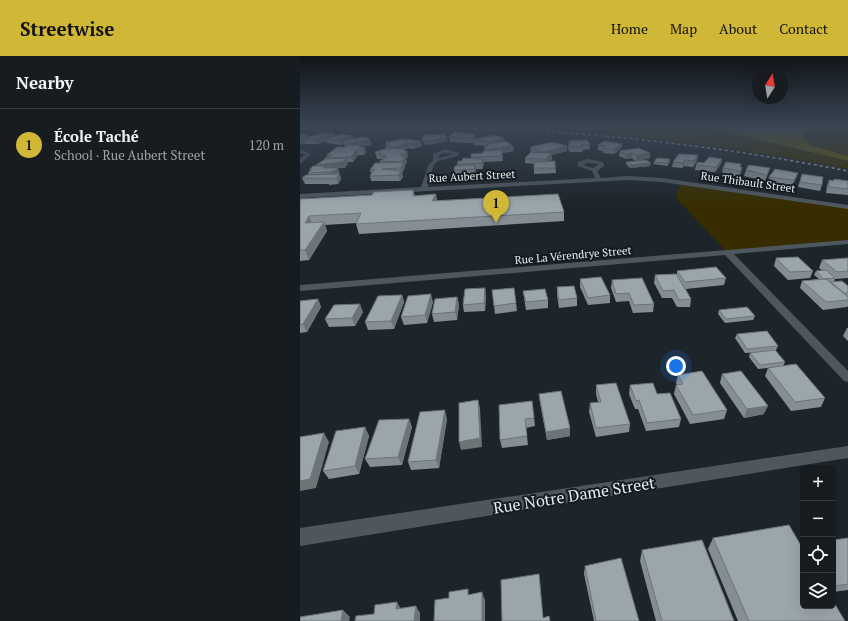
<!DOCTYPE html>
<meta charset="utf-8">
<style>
body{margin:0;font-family:"PT Serif",serif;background:#1f2529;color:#f1f3f6}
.controls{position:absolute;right:12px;bottom:12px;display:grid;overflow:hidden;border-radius:6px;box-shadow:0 4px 16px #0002}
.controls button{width:36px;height:36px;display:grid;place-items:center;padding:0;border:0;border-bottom:1px solid #353a3e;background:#161c20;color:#f1f3f6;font:20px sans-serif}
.compass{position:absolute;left:452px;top:12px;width:36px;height:36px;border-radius:50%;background:#161c20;box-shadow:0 4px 16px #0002;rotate:12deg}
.you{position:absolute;left:376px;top:310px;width:14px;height:14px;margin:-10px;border:3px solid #fff;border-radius:50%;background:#1a73e8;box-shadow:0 0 0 6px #1a73e833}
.badge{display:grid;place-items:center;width:26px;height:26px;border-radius:50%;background:#d1b736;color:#111;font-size:13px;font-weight:700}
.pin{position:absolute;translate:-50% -33px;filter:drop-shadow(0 1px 2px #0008)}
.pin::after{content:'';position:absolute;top:21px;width:14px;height:12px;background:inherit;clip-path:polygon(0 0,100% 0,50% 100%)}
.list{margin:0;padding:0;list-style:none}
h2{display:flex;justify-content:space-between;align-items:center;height:52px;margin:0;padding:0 16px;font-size:17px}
h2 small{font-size:13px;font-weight:400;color:#9ea1a5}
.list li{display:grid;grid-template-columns:26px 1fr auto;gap:12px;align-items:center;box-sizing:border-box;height:72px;padding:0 16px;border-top:1px solid #353a3e}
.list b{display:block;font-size:15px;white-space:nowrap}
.list p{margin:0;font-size:13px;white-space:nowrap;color:#9ea1a5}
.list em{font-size:13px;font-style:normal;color:#9ea1a5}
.icon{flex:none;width:22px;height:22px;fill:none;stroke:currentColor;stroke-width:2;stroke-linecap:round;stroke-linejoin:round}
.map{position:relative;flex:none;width:548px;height:565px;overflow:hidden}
header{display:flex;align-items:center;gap:24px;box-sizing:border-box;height:56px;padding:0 20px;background:#d1b736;color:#111}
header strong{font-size:19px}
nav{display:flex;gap:22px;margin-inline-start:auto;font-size:14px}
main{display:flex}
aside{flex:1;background:#161c20}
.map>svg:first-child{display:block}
</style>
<header>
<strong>Streetwise</strong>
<nav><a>Home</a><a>Map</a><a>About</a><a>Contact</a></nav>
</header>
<main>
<aside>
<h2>Nearby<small></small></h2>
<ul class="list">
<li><span class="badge">1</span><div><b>École Taché</b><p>School · Rue Aubert Street</p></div><em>120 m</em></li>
</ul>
</aside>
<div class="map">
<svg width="548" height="565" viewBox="0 0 548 565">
<rect width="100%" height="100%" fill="#1d252b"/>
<path fill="#372d00" d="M0,70H548V113C447,93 345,80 242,74C161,69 81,71 0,71Z
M381,127L548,151V186L428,197L377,143L376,139Z"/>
<path fill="#675700" d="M413,70H548V73H516L503,77V81L510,89L548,100V105L407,71Z"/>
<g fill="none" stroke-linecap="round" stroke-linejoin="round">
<path fill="#4e575e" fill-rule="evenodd" d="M0,93L11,98L0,108V103L5,98L0,97Z
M145,93L160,97C153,105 140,101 134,109C131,115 130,124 128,131L295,122L292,115L278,110V106L288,103L303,106L304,110L297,115L301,122L328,120L362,122L548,149V153L362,126L328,124L0,142V138L121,131L128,110L133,104V98ZM145,97L153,98L139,102V99ZM288,107L298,108V109L293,112L283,109Z
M548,184V188L434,198L548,315V326L544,325L425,199L0,235V229Z
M548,390V402L0,490V472Z"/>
<path stroke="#a1a7ac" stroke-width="1.5" stroke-dasharray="3 3" stroke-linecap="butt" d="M0,72C85,72 170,71 254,76C353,83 451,96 548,115"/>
</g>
<path fill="#858e94" d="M161,76L162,77L176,83L202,82L204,86L213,90L214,95L202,97L203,105L184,106V108L182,113H175V119H155L154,114L157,110V108L162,105L171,102V101L183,97L185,95L184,91H186V90L174,89V86L173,87L150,86L149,81Z
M34,77L35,80L54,83L72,89L62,90L66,96L64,99H58L53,106H48V107L45,112H38L41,123L38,128L29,129V128H5L2,122L9,118L8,117L26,103L25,102L27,101V99L45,91L44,88L40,89L27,87L26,85L17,88H5L4,86L2,88L0,78L8,81Z
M121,85L122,90L113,93L109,92L105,93L106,95H107L108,100L106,103L107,107L105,109V111L102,118L103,121L100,125H71L70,120L71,118L70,114L80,106V105L82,104V103H77L75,96L86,93L85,89H86V86Z
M269,85L290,89V93L283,94L282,96H270L268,93Z
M322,88L321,92L314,98L303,97V95L298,94V89Z
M230,91L267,95L252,99V103L249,106L255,105L256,117L234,118V108L225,107V102L231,96Z
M320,95L350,97V102L336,105L331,102L326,103L319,100Z
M379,98L397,105L393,111L384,110L382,112L372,111L373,106Z
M370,103V106L367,110L353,108L354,106Z
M422,103L421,108L415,116L395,114L396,109Z
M326,106L350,110L330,112L326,108Z
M440,111L441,116L439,121L422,117L423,112Z
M470,112L465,125L444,120L446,114Z
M498,117L496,122L492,130L468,127L469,121Z
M502,118L522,129L520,135L498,131Z
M534,123L548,125V139L526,137L527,130L529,124L534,125Z
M113,134L115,140L136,138L137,145L264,156V165L59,178L56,168L57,167L25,169L27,175L9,204L0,205V143L72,139Z
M476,202L513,215L510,222L488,224L474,210Z
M548,202V222L535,223L534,226L548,230V250L547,251L523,254L500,232L502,225L519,223L514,219L516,215H523L519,212L522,204Z
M377,215L426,222L424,229L386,233L391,243L390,251H377L372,242H362L354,227L355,219L377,218Z
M280,223L310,239V247L288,249L280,231Z
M312,224L354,248L353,256L333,257L329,245L316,246L311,232Z
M257,231L277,242V250L259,252L257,239Z
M223,235L248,244V252L226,254Z
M102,239L104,246L94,273L68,274L65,266Z
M186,239L185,255L164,256L163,249Z
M157,241L159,249L157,264L134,266L132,258Z
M18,243L21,251L7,276L0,277V245Z
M133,246L127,267L104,269L101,261Z
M216,247L217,255L195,258L194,250Z
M419,254L455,260L453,264L425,267L418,258Z
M63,256L55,270L29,271L25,263Z
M547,272H548V285L543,280Z
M437,278L478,290L476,294H475L485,306L483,310L525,342L521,351L491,355L465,320L468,312L458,313L449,301L450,297L458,296L445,297L435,282Z
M422,318L464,358L444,362L420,327Z
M378,319L427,354L424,363L390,368L374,338L376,329H377L376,327Z
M296,329L330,368L329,376L296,381L289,356L290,347L298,346L296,338Z
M330,329L357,338L381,363L379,371L346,375L338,353H335L329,338Z
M239,338L270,372V380L247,384L240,347Z
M232,345L235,370L226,372L228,389L202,392L200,384Z
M109,363L112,371L102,409L70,411L65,403Z
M147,363L139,412L111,414L108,406Z
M65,371L69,380L59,418L29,423L23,415Z
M413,482L545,565H438L408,493Z
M548,482V534L533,536V484Z
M342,494L434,565H356L340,505Z
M285,510L339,565H294L284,518Z"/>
<path fill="#6c7478" d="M34,77L35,82L25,83L26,85L17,88L15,83Z
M7,78L8,83H3L4,86L2,88H0V83Z
M175,78L176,83L173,84V87L172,82Z
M53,80L54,85H43L44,88L40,89L39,84Z
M147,81L148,85L135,88L124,89L123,85Z
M202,81V83L204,82V87L192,91V86Z
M70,84L72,89L62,90L63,93H47L46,88Z
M121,85L122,90L113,93L112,88Z
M108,87L109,92L105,93L106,96L107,95L108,100L106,103L104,95L97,96L96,91Z
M322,88L321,92L314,98V93Z
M213,90L214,95L202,97L203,105L202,97L188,99V93Z
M267,90V95L252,99V103L246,109L244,96Z
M65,91L66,96L64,99L63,94Z
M57,94L58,99L53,106L51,101Z
M332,97L331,102L326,103V98Z
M350,97V102L336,105L337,99Z
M104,99L105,102L106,101L107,107L105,109V111L102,118L101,112L102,101Z
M398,99L397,105L393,111L394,105Z
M47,102L48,107L45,112H38L41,123L38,128L36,122H32L30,116L18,114L16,109Z
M183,103L184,108L182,113V107Z
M370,103V106L367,110V107Z
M422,103L421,108L415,116L416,111Z
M385,104L384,110L382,112L383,107Z
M351,107L350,110L330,112V109Z
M175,109L176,115L175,119L174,113Z
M101,115L103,121L100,125L98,119Z
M498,117L496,122L492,130L494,124Z
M136,138L137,147L132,145Z
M9,160L13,170L5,167Z
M24,166L27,175L9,204L5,194Z
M185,232L186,239L185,255L184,247Z
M131,238L133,246L127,267L125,259Z
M102,239L104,246L94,273L91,265Z
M157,241L159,249L157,264L155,256Z
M18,243L21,251L7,276L3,268Z
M60,248L63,256L55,270L52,262Z
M178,344L180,352L182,391L161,394L159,386Z
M468,350L464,358L444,362L447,353Z
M145,354L147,363L139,412L136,404Z
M109,363L112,371L102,409L98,401Z
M65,371L69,380L59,418L55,410Z
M270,372V380L247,384L246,376Z
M24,377L29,386L16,432L0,435V425Z
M182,536L185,544V565H182Z
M97,546L101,553H96Z
M116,550L120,557V565H114Z
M43,554L50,561L49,565H41Z"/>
<path fill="#9ba5ac" stroke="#6c7478" d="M154,76H161V77L175,78L172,82L149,81Z
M21,77H34L15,83H3Z
M0,78H7L0,83Z
M42,78L53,80L39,84L25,83Z
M145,78L147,81L134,84L123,85L122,82H123V79Z
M192,79L202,81H200L204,82L192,86L173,84Z
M62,81L68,82L70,84L46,88L43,85Z
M103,83L121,85L112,88L108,87L96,91L85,89L90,87L86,86Z
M287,84L290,89H281L283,91H270L268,88H270L269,85Z
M206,85L213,90L188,93L184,91L189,90L186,88Z
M304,85L322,88L314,93L303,92L305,90L298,89Z
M253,86L267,90L244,96L230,91Z
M61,88L59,91H65L63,94H57L51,101L25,102L32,99H27L37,91H46L47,89Z
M88,92L105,93L104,95H107L105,98H99L104,99L102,101H106L101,106L104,105L101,112L82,113L101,115L98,119L70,120L75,113L70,114L75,107L101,106L80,105L87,101H83L86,99H81V97L76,98L75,96Z
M338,92L350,97L337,99L332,97L326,98L320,95Z
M202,94V100L171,101V98L183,97V95Z
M231,96L252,97L246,103L225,102Z
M379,98L398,99L394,105L385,104L383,107L373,106Z
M409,101L422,103L416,111L396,109L398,106L404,107Z
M47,102L43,106L16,109L25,103Z
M163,102L183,103L182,107L157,108L158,105H162Z
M357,102L370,103L367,107L354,106Z
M346,104L351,107L330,109L326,106Z
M255,105V112H234V106Z
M426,106L441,108L440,111H442L441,115L423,112Z
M175,109L174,113L154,114L155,110Z
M449,109L470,112L467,119L446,114Z
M13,110H25L23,112H38L36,114L30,116L8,117L12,113L9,114Z
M475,113L498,117L494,124L469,121Z
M39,118L36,122L27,123L28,122H2L6,119Z
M502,118L523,121L522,129L500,126Z
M534,123L548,125V133L529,131V124L534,125Z
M113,134V140L136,138L132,145L258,138L264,156L56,168L61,157L9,160L5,167L24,166L5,194H0V143L72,139L74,136Z
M498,201L513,215L490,216L476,202Z
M548,202V215L537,216L522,204Z
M416,211L426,222L385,226L377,215Z
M526,214L535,222L524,223L516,215Z
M376,218L391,243L379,244L374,234L363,235L355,219Z
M301,221L310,239L288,242L280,223Z
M342,222L354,248L334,249L329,237L316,238L312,224Z
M526,223L548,241V244L526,246L502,225Z
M542,225L548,230V237H544L531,226Z
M274,230L277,242L259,244L257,231Z
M185,232L184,247L163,249L165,233Z
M214,232L216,247L194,250L192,234Z
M245,233L248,244L226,246L223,235Z
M131,238L125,259L101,261L108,240Z
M102,239L91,265L65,266L78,240Z
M157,241L155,256L132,258L135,243Z
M18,243L3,268L0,269V245Z
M60,248L52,262L25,263L34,249Z
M447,251L455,260L426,263L419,254Z
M467,275L478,290L447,293L437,278Z
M475,294L485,306L460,309L450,297Z
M496,308L525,342L495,346L468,312Z
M402,315L427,354L393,359L376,329L383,328L378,319Z
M441,315L468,350L447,353L422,318Z
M316,327L330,368L296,372L290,347L301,346L296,329Z
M353,327L357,338L370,337L381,363L347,367L339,344L336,345L330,329Z
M261,335L270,372L246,376L239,338Z
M178,344L180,382L159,386V347Z
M232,345L234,362L225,363L227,380L200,384L199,349Z
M145,354L136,404L108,406L120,356Z
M109,363L98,401L65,403L79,364Z
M65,371L55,410L23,415L36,375Z
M24,377L10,423L0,425V381Z
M489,469L503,493V550H533V545L545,565H449L413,482Z
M548,482V528L535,530L533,527V484Z
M402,484L434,565H362L342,494Z
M321,502L339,565H296L285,510Z
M239,518L243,562L249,560L250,565H202L201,524Z
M168,533V539L182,536V565H134L135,544L149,542V536Z
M97,546L96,553L116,550L114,565H55L56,560L74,558L75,549Z
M43,554L41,565H0V561Z"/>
<linearGradient id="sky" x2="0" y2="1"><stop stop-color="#101418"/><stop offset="0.47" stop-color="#3a4655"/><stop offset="1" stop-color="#3a4655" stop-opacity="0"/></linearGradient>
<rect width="548" height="149" fill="url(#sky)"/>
<g text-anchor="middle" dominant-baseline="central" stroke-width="4" stroke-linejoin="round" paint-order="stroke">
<g font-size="11" fill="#e8edf1" stroke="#141b21">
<text transform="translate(172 120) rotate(-3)">Rue Aubert Street</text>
<text transform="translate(448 126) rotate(8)">Rue Thibault Street</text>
<text transform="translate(273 199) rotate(-5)">Rue La Vérendrye Street</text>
</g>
<g font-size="16" fill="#e8edf1" stroke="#141b21">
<text transform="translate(274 439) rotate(-9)">Rue Notre Dame Street</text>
</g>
</g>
</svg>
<div class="controls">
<button>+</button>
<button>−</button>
<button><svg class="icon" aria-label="locate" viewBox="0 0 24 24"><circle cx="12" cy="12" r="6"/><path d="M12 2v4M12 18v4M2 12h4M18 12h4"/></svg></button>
<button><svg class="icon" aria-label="layers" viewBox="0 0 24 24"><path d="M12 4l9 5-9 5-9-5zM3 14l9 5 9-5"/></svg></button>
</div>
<svg class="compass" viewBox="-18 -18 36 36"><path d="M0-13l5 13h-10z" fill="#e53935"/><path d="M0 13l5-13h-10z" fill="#9ea1a5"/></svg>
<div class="you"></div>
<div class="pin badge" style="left:196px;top:167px">1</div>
</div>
</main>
